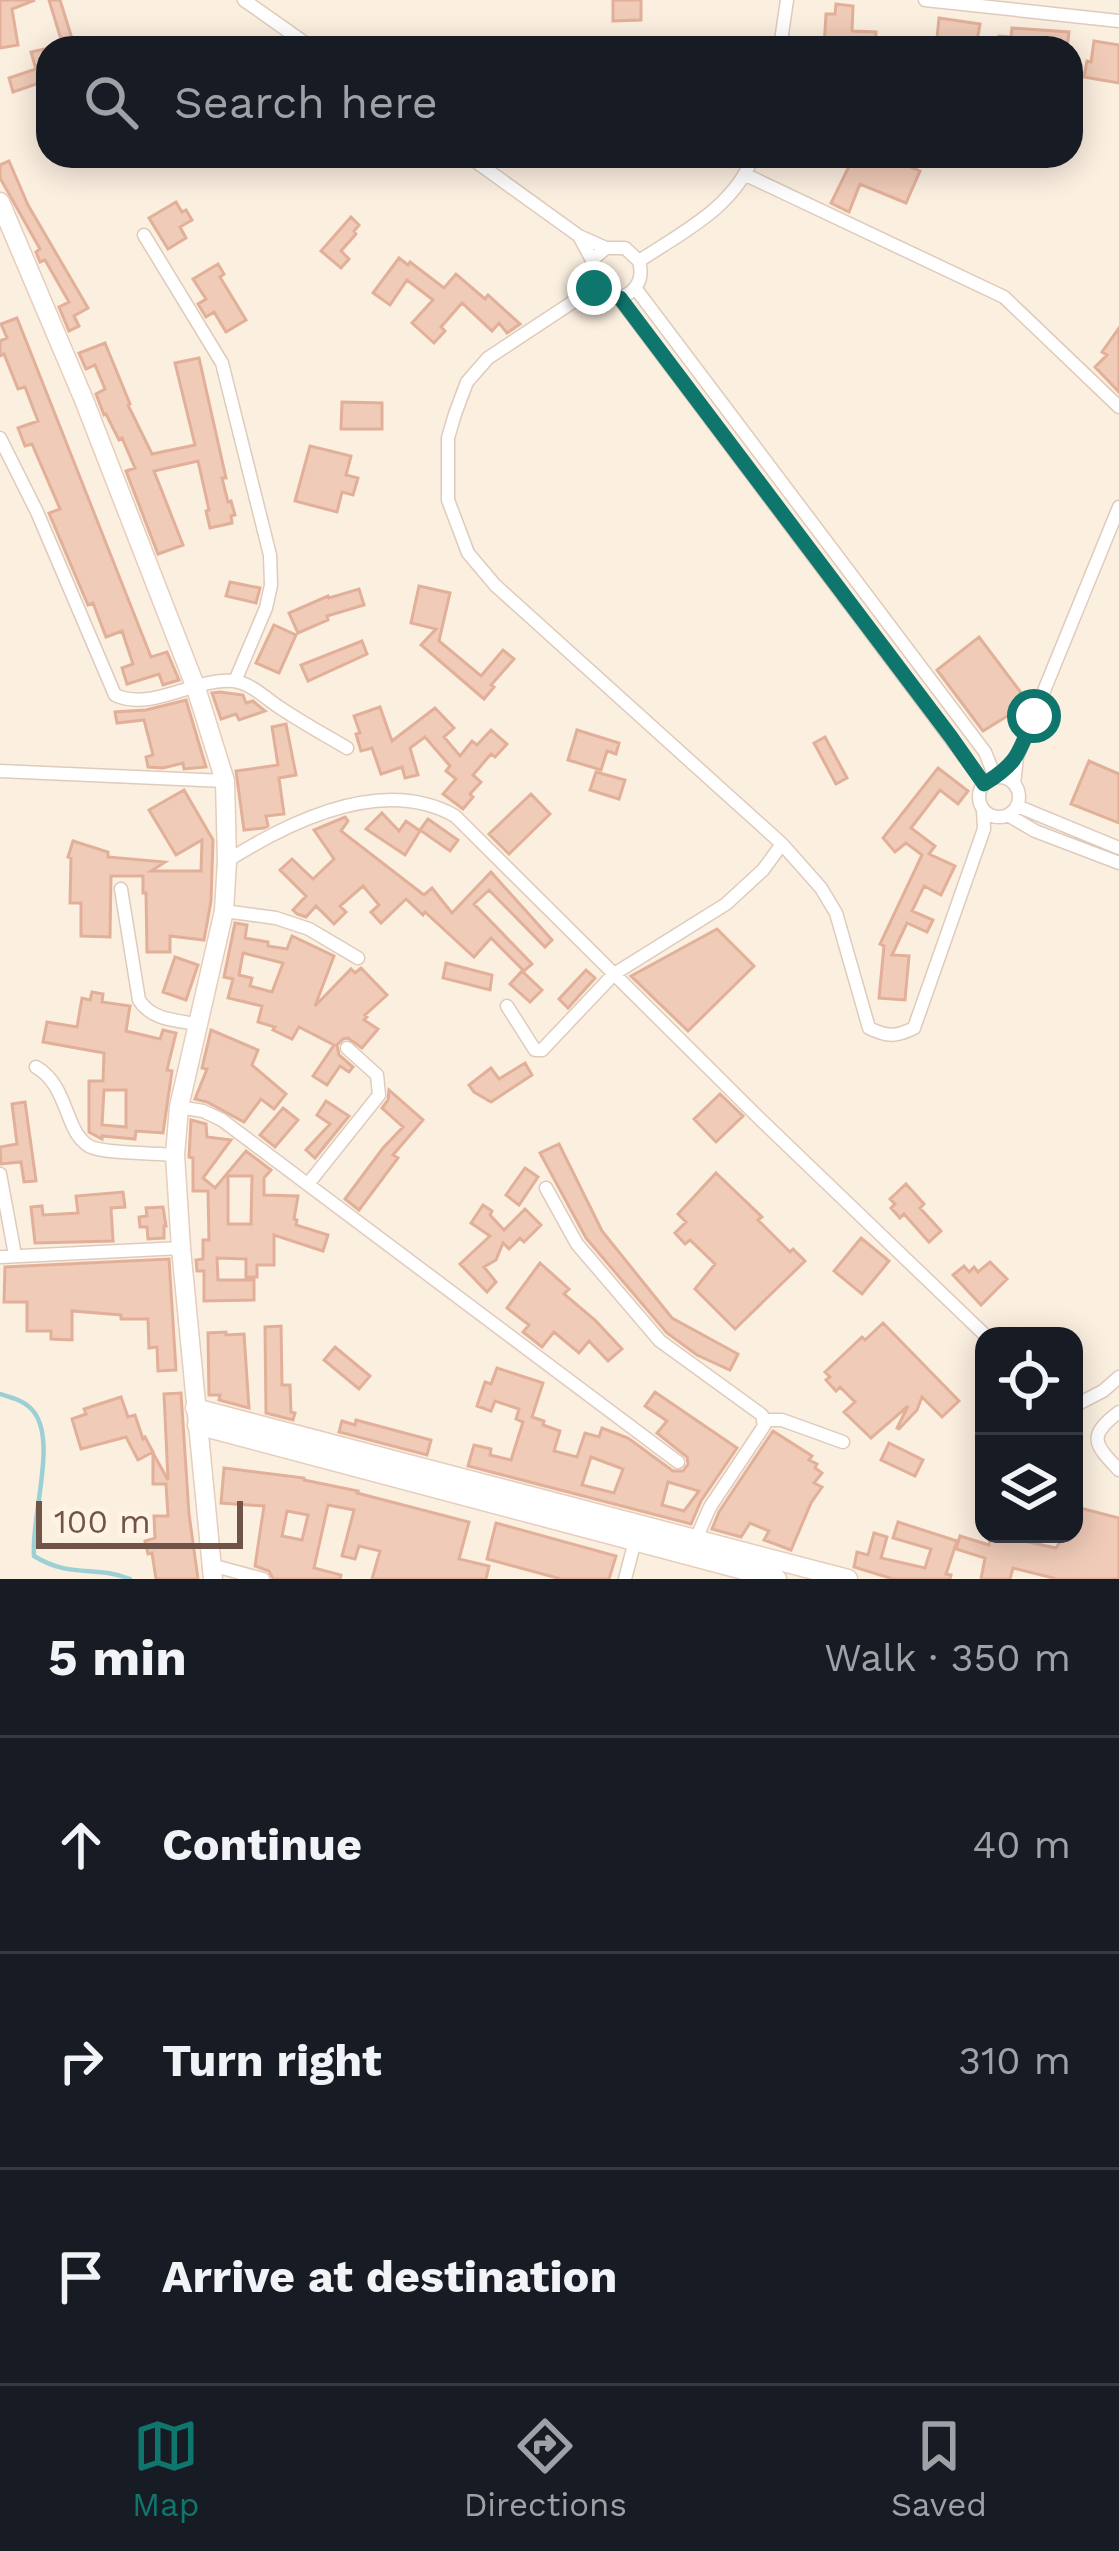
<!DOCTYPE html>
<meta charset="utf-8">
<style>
body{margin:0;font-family:"Work Sans",sans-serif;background:#242831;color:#f1f3f6}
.controls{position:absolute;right:36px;bottom:36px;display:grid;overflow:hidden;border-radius:24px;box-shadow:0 6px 30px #0003}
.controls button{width:108px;height:108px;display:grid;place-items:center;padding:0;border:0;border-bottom:3px solid #363941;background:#171b24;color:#f1f3f6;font:60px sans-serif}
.scale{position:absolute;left:36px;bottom:30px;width:207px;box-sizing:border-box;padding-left:12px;border:6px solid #715448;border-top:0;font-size:33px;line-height:42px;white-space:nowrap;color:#715448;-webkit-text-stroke:9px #fff3e5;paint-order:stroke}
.stop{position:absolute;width:36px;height:36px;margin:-27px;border:9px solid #0f766e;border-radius:50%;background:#fff}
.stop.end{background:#0f766e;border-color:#fff;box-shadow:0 3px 12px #0008}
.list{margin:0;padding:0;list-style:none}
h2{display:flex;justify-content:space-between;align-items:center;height:156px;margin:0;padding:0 48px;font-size:51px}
h2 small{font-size:39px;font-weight:400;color:#9ea1a6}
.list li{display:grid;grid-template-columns:78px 1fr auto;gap:36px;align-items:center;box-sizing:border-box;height:216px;padding:0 48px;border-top:3px solid #363941}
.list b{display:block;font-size:45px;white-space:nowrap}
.list em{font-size:39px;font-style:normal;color:#9ea1a6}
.icon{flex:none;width:66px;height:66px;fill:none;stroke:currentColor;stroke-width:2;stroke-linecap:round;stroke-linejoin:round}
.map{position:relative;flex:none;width:1119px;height:1579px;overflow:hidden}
.search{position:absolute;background:#171b24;box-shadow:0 6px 30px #0003;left:36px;right:36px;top:36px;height:132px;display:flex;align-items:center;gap:30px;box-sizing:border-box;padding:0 42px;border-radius:36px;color:#9ea1a6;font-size:45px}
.sheet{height:804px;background:#171b24}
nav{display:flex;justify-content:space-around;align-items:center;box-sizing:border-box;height:168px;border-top:3px solid #363941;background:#171b24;font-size:33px;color:#9ea1a6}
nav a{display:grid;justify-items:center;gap:6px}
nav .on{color:#0f766e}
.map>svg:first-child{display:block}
</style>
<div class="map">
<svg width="1119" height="1579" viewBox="0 0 1119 1579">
<rect width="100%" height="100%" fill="#fbefe0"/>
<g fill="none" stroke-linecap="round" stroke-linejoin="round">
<path stroke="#9cd0d5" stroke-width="4.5" d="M0,1394C13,1398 26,1401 34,1412C57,1443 31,1515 34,1556C71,1579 96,1565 130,1579"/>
</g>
<path fill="#f0cbb8" stroke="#e2b099" stroke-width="3" fill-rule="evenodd" d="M0,0H35L12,9L18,45L0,48Z
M49,0H60L75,48L60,36Z
M613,0H641V20L613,21Z
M836,4L853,6L852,31L876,32L875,48H824L826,14H835Z
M939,18L980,24L977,41L937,38Z
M1012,28L1069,32L1067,48H998L999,36L1011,37Z
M1094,41L1119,45V83L1084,77L1087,61L1091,62Z
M44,49L48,65V80L13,92L9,78L36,69L31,52Z
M854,156H885L920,171L906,203L860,184L849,212L831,203Z
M9,161L28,205L88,308L74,316L79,326L69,331L59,307L69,302L45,260L40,262L36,252L40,249L0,178V165Z
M176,202L182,212L186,210L192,220L180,227L186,238L168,249L149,218Z
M351,217L359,225L354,231L356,234L341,251L349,259L341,268L321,251Z
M399,258L408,265L410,262L444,288L456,274L485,299L488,295L520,324L507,333L499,323L492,331L462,303L441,327L445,331L434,343L412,323L433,300L407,280L390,305L373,293Z
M218,264L224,274L220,277L246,320L226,332L214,312L206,317L198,304L206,299L193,279Z
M17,318L151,657L167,652L179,680L163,685L159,674L127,684L122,668L133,664L122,631L106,637L93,603L88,605L49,513L60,509L32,444L25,446L18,428L38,421L25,387L18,389L4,354L0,356V341L7,338L1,324Z
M1119,328V392L1095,367L1107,355L1102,352Z
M105,343L130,404L128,405L152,454L195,445L175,363L199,358L226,478H222L228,502L231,501L235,515L231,516L232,523L210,528L206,511L209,510L198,461L154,471L183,545L158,554L126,471L135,468L122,438L119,440L106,414L104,415L96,394L105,389L95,365L86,369L79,353Z
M342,402L382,403V429H341Z
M310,446L351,456L346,475L358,478L353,495L342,492L337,512L295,501Z
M230,582L260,588L256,603L226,596Z
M419,586L450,593L439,641L481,676L503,650L514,659L491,685L494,687L484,699L421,645L436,629L411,623Z
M359,589L364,605L327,616L328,620L298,633L289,613L328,596L329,598Z
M274,625L296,635L279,673L256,663Z
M979,637L1022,694L1008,713L1009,715L983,731L937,670Z
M362,641L367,654L308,681L301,665Z
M220,692L243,695L246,703L253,701L265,711L239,720L236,714L221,719L212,693Z
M186,700L206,767L184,769L183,763L163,768L148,767L146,757L153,755L144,720L117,723L115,712L146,710Z
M380,707L392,741L435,708L454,728L444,737L460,756L472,741L477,745L491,730L507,744L495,757L491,754L473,775L481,782L470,794L473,797L463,809L443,794L456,779L446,771L450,766L425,737L410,748L418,775L405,778L402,767L381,774L372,748L361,751L356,734L360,733L354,716Z
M286,724L296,775L279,778L284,814L266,816L268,826L264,828L244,830L236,771L278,765L272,727Z
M577,730L619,743L616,754L607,751L601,770L568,760Z
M825,737L847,778L836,784L814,743Z
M1089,761L1119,774V823L1071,804Z
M938,768L968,791L958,804L940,790L911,828L935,846L929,854L955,866L941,895L924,886L912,911L933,920L927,932L907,923L892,955L909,956L905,1000L879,998L884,946L880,944L922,855L906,843L895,852L883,838Z
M596,772L625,780L619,799L590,790Z
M184,790L213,840L211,901L204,940L170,936V952H147L146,893H143V876H111L110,937L81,936V903H70L71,858L68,857L73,841L108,852V857L165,862L151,871H201L202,840L176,855L149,810Z
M531,794L550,814L509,854L489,834Z
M382,813L399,831L406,821L420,831L405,855L366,829Z
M345,817L348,821L341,831L424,895L432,888L452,913L491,872L552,940L545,947L489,890L474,904L532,964L524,971L491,938L474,957L425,912L423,915L406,899L381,923L371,912L379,905L363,886L340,906L346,912L334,924L316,906L306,917L297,914L293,910L306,896L280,870L292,859L313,879L334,859L314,830Z
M428,819L458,840L450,851L420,830Z
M235,923L247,925L245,938L268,942V946L287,949L292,936L334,956L315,1006L351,969L355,973L361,968L387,995L365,1015L367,1017L364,1020L378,1029L362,1048L348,1038L343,1039L337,1045L339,1055L353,1067L349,1072L340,1066L327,1085L313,1076L334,1045L299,1027L292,1039L273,1030L275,1027L258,1022L262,1006L228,998L233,979L224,977ZM243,953L283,963L272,992L250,986L252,978L239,975Z
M717,929L754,966L688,1031L631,976Z
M175,957L198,965L186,1000L163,992Z
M446,963L492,975L490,990L443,978Z
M586,970L595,978L568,1008L559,999Z
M522,971L542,990L530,1002L510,984Z
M92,992L103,994L102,1002L130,1006L126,1031L160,1039L163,1030L176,1033L167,1070L172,1071L163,1133L136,1131L135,1139L102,1136V1139L89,1132V1081H103L104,1053L43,1042L47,1022L77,1027L82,998L90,1000ZM104,1090H126V1127L102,1125Z
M211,1030L258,1050L252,1065L286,1094L274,1109L261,1099L244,1122L207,1102L195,1099L207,1069L202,1068Z
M525,1063L532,1075L491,1102L474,1092L469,1085L491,1068L499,1079Z
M389,1090L423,1120L393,1155L398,1158L359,1210L345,1199L383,1148L403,1127L382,1108L388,1100Z
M720,1094L743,1116L716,1142L694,1119Z
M326,1101L349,1116L315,1158L306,1150L330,1124L317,1115Z
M25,1102L36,1181L24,1182L21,1162L1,1164L0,1147L17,1144L12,1104Z
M283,1108L298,1120L275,1147L260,1135Z
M191,1120L206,1124L207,1137L231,1140L203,1178L215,1188L246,1151L271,1170L264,1178V1195L298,1196L294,1219L297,1220L296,1225L328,1235L323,1251L274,1235V1265H257V1277H246V1259L217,1258L218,1280H254V1300L204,1301V1271H197L196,1260L203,1259V1240H209L208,1191H193V1158L189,1157ZM228,1176H252L251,1224H228Z
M559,1144L602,1231L672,1318L738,1354L730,1370L697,1355L667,1333L586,1238L540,1153Z
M525,1168L538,1177L519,1205L506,1195Z
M716,1173L762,1217L758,1220L790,1252L793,1249L805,1261L735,1329L695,1289L715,1264L690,1240L685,1244L675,1233L686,1222L678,1214Z
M906,1184L924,1204L920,1208L941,1231L929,1242L904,1214L900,1218L891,1208L895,1204L890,1199Z
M123,1192L125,1207L111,1208L113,1241L35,1243L31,1207L42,1206L43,1215L78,1213L76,1196Z
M483,1205L492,1211L490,1215L504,1230L525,1209L541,1225L524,1242L520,1238L509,1249L503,1243L496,1260L484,1267L496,1282L487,1292L460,1264L490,1236L471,1223Z
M163,1207L166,1226H164V1238L148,1239L147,1227H140L139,1217L147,1216L146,1208Z
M861,1238L889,1261L862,1294L834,1271Z
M169,1259L176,1370L158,1371L157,1347L149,1348L148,1319H121V1315L72,1311V1340L51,1339V1331H27V1302H4L5,1267Z
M990,1262L1007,1279L981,1305L953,1275L964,1266L969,1272L974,1267L978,1272Z
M540,1263L569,1289L564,1294L595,1320L622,1349L608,1361L589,1341L579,1353L554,1332L542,1347L523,1332L529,1325L507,1308Z
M883,1323L959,1401L942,1417L922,1397L917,1410L899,1429L897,1428L908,1406L871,1438L844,1412L855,1402L840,1387L836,1391L826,1380L830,1377L825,1372L862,1337L865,1340Z
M281,1326L282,1385H290L291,1412L295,1413L293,1420L266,1413L265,1327Z
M226,1332V1335L244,1334L249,1408L219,1400L220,1395H209L208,1333Z
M335,1347L370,1376L359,1389L324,1360Z
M497,1368L543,1383L532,1417L544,1421L543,1425L560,1431L554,1451L577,1457L585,1433L599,1437L602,1428L628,1438L673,1471H683L688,1464L687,1457L657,1433L667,1421L645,1406L655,1392L737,1448L701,1501L691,1524L468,1466L474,1445L491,1449L490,1455L511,1460L523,1422L516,1419L519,1409L495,1401L491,1411L477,1406L485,1382L491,1384ZM591,1457L623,1469L614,1493L582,1485ZM668,1482L699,1491L684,1511L662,1505Z
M181,1393L189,1514L198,1579H156L152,1553L148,1554L145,1541L155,1538L154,1516H168L166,1484H153V1453L168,1480L164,1394Z
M121,1397L128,1417L135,1415L143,1439L145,1437L153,1452L138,1460L126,1437L81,1449L72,1419L86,1414L84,1409Z
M356,1420L431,1440L427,1455L339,1432L342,1421L355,1425Z
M773,1431L812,1456L809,1460L817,1464L815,1468L822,1473L814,1483L822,1487L811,1503L791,1550L764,1540L769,1531L750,1523L741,1537L712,1529L719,1512Z
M889,1443L923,1460L915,1476L881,1460Z
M224,1468L304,1478V1480L358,1491L357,1493L469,1522L459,1559L489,1566L486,1579H372L380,1551L359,1546L355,1559L342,1556L354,1510L328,1505L314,1568L341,1575L340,1579H273L269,1571L255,1566L264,1506L221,1503ZM287,1511L308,1515L302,1540L282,1536Z
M1080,1508L1119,1518V1579H1057L1013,1568L1010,1579H981L985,1558L956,1549L960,1536L989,1545L991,1534L1056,1548L1065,1534H1074V1518L1078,1519Z
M898,1522L957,1541L946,1574L951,1575L950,1579H893L854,1567L857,1552L868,1555L874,1533L887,1537L881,1558L925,1568L931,1549L893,1538Z
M496,1523L616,1556L609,1579H561L487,1559Z"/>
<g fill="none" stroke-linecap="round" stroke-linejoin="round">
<defs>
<path id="street" d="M244,0L312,48
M925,0L1119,21
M780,48L787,0
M468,156L579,236L606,248
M746,175L1004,297L1119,407
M144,235L222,363L270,555L271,585L266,608L235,681
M579,236L592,260L590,279L601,294L619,298C637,292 644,279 639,261L625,248H606L592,260
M639,261C681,233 735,207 753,156
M636,289L985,752L995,777
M619,298L984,783
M0,438L37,512L115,695C152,712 196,677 234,681C253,684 267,700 282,709C303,723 325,735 347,748
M0,771L225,781
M979 797a20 20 0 1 1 40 0a20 20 0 1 1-40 0Z
M1014,784L1017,757L1119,507
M1017,806L1119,848
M1008,815L1035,831L1119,863
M782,844L821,888L836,913L869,1028C887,1037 896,1037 914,1028L984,829L983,810
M227,861C290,821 383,775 455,816L758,1117L986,1336
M121,889L139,1000C152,1020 174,1020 197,1024
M224,911L276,918L309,929L358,958
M507,1006L535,1050H542L614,974L726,904L763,870L782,844L495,585L468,553L448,500V438L455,414L467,382L488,358L594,288
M36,1067C69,1086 64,1131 89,1146C103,1154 156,1153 175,1155
M179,1107L203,1111L222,1120L678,1462
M0,1174L15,1255
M308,1184L379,1095L377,1075L347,1048
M546,1188L577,1244L660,1341L762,1415L764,1426L710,1507L696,1539
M0,1257L181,1248
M1074,1406L1103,1391L1119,1377
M1119,1412C1087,1436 1094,1444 1119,1470
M764,1420H782L843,1442
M211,1565L263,1579
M625,1579L636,1537"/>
<path id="secondary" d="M0,202L84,400L196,688L225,781L227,861L224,911L179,1107L175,1155L181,1248L213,1579
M195,1408L848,1579
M197,1425L777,1579"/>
</defs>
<use href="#street" stroke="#dfcbbc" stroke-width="15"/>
<use href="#secondary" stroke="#e6cdbc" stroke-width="21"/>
<use href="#street" stroke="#fff" stroke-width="12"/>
<use href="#secondary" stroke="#fff" stroke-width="18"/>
</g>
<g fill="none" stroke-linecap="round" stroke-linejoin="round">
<path stroke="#0f766e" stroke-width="15" d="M594,288L601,294L620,298L951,737L984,784C1019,762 1018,754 1034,716"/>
</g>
</svg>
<div class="controls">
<button><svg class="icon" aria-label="locate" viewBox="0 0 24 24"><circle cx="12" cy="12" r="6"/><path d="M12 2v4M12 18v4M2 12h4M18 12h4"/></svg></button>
<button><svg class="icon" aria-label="layers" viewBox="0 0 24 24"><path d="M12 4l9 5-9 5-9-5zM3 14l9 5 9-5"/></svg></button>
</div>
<div class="scale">100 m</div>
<div class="stop" style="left:1034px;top:716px"></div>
<div class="stop end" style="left:594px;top:288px"></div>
<div class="search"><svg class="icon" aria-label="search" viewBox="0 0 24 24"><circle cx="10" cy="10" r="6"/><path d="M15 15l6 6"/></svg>Search here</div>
</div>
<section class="sheet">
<h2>5 min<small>Walk · 350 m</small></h2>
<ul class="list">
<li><svg class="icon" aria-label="ahead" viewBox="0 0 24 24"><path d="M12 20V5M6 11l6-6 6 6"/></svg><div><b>Continue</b></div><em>40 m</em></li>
<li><svg class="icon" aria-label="right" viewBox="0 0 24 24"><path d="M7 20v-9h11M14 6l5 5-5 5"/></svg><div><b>Turn right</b></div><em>310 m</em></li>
<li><svg class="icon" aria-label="arrive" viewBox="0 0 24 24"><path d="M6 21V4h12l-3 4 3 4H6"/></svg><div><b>Arrive at destination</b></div></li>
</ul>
</section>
<nav>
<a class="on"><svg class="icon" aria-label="map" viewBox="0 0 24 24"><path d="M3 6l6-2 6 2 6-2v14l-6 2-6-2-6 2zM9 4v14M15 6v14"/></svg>Map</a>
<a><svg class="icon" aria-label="directions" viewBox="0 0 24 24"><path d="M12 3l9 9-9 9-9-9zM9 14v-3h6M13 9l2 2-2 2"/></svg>Directions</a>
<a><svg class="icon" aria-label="saved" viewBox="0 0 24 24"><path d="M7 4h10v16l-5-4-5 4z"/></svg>Saved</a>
</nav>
